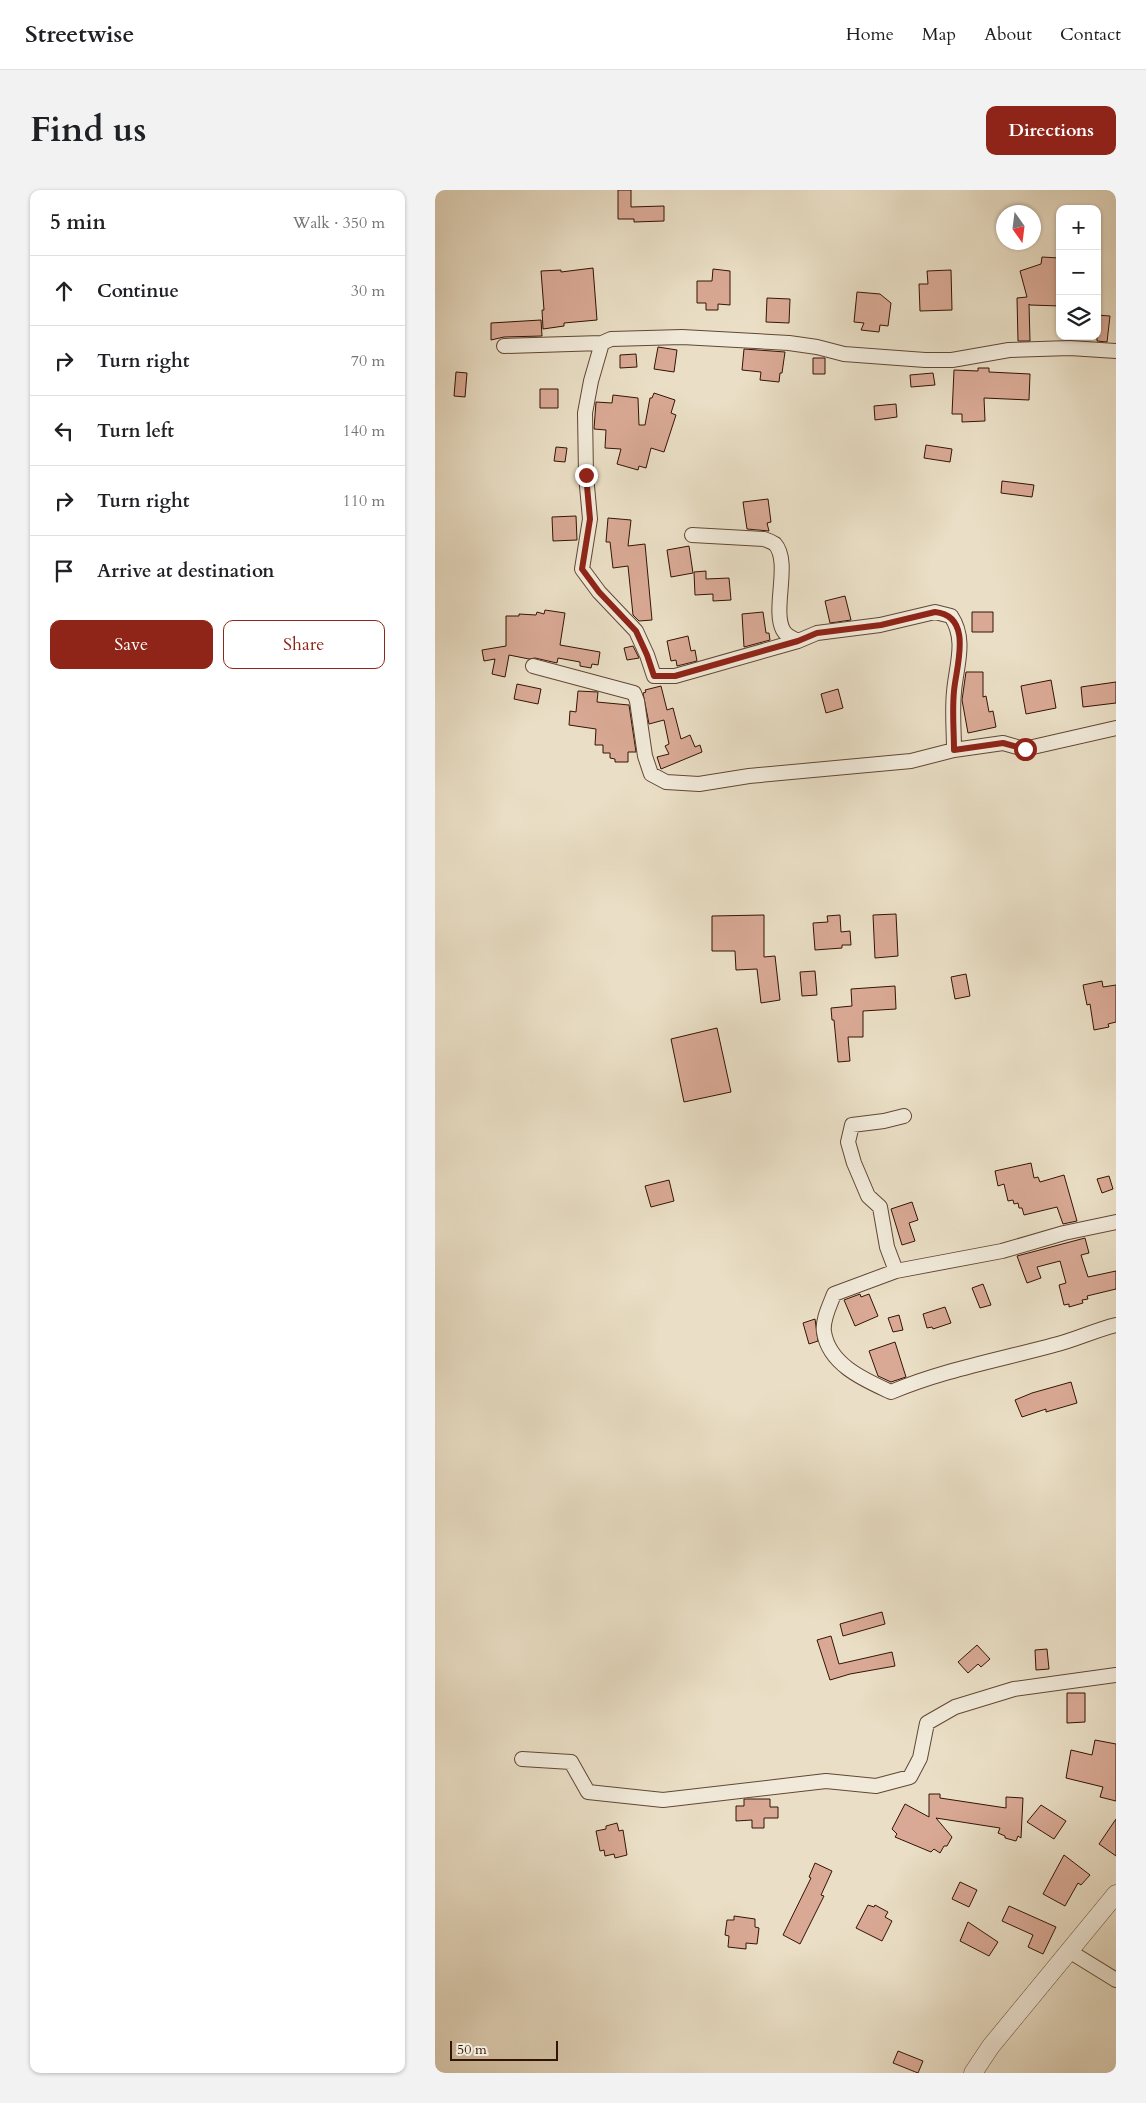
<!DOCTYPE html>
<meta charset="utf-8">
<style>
body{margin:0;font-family:Cardo,serif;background:#f2f2f2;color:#202124}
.controls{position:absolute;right:15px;top:15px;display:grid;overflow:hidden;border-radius:10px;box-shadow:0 1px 4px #0004}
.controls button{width:45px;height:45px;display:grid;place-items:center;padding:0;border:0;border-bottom:1px solid #e0e0e0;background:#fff;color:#202124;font:25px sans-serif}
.compass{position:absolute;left:561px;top:15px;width:45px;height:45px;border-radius:50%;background:#fff;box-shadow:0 1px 4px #0004;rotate:166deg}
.scale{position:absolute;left:15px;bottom:12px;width:108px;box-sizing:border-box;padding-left:5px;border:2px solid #341404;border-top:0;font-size:14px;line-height:18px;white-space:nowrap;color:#341404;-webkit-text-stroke:4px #f1eada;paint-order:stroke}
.stop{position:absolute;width:15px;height:15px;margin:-11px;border:4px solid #8f2418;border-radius:50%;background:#fff}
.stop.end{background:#8f2418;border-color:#fff;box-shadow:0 1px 5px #0008}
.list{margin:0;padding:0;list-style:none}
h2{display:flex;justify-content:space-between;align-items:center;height:65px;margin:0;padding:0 20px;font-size:21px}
h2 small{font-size:16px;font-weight:400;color:#757577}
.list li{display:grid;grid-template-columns:32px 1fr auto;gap:15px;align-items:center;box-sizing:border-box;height:70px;padding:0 20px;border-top:1px solid #e0e0e0}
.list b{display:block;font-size:19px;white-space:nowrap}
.list em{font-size:16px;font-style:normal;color:#757577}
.actions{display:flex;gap:10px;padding:15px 20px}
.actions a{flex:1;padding:11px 0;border:1px solid #8f2418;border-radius:10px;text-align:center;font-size:18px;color:#8f2418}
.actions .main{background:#8f2418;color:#fff}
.icon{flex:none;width:28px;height:28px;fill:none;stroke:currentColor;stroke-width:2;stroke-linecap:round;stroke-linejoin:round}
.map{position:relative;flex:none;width:681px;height:1883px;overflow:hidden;border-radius:10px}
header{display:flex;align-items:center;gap:30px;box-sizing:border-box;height:70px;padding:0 25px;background:#fff;border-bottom:1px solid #e0e0e0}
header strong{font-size:24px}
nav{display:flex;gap:28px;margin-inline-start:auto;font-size:18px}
.intro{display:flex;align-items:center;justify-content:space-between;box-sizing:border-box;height:120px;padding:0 30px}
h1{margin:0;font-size:35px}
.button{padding:12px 22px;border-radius:10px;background:#8f2418;color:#fff;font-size:18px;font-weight:700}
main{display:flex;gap:30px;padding:0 30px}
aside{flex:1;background:#fff;border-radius:10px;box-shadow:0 1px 4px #0004}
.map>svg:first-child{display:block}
</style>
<header>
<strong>Streetwise</strong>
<nav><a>Home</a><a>Map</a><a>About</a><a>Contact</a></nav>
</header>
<div class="intro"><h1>Find us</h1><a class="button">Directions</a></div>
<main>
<aside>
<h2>5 min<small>Walk · 350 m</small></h2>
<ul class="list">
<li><svg class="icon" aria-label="ahead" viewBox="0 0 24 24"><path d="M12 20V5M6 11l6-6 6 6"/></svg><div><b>Continue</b></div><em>30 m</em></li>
<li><svg class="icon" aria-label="right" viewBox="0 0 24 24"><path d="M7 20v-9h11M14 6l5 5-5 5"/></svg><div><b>Turn right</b></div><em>70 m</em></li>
<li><svg class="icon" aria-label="left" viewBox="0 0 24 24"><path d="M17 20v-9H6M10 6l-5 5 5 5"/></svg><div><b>Turn left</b></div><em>140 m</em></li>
<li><svg class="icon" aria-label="right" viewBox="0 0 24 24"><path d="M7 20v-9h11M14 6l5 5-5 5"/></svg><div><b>Turn right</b></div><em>110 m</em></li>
<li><svg class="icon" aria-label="arrive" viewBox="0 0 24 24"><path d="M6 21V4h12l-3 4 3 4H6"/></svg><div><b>Arrive at destination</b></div></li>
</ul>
<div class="actions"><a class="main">Save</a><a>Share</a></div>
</aside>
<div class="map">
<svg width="681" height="1883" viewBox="0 0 681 1883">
<rect width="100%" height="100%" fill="#eadfc6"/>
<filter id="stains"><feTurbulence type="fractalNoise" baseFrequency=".004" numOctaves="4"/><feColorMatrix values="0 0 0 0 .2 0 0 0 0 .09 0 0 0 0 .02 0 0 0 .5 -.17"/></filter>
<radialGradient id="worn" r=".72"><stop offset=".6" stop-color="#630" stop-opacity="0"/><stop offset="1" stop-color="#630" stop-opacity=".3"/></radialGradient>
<path fill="#d9a995" stroke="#341404" d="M183,0H196V17L229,16V31L199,32V29H183Z
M607,67L624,68L623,104H625V116L595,115L594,114L595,151H583L582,108L592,107L585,81L606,74Z
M158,78L162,130L129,133V136L108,139L107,120H109L106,81L126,80V82Z
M278,79L295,81V115L283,114V120H271V113H262V91H277Z
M516,80L517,120L485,121L484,94H493L492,81Z
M422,102L445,104L456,113L453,136L445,135L444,142L426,140L429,133L419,132Z
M332,108L355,109L354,133L331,132Z
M662,125L675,126L672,152L662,151Z
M106,130L107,146L69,147L56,150V133Z
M223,157L242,160L239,182L219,179Z
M309,159L350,162L347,183H345L344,192L325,190L326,182L307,180Z
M201,164L202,177L185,178V165Z
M378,168H390V184H378Z
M543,178H554V182L595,184L594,210L549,208L550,231L527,232V224H517L519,180L543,181Z
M21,182L32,183L30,207L19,206Z
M498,183L500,195L476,197L475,185Z
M105,199H123V218H105Z
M219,203L240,210L236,223L241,225L229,262L216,258L211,278L204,276L203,280L182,274L186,259L170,258L171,240L159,239L161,212L177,213L178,205L203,208L204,235H210L215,208H217Z
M461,214L462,227L440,230L439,216Z
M491,255L517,259L515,272L489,268Z
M121,257L132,258L130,272L119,271Z
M567,291L599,295L597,307L566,303Z
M333,309L336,332L332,333L334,341L312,339L308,312Z
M141,326L142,350L118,351L117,327Z
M173,328L196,330L193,356L210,354L217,430L204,431L198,425L193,376L178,378L175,352H171Z
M254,356L258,383L236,387L232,360Z
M271,381V389L294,388L296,410L278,411V404L260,405L259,382Z
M410,406L416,430L395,433L390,411Z
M110,420L130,423L125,455L165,462L163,475L157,474L156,478L145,476V472L123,468L122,473L100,468L94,469L74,465L70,487L57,484L60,469L49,471L47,460L71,456V426H84V424L101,425L102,422L109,424Z
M328,422L331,443H334L335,450L309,457L307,424Z
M537,422H558V442H537Z
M253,446L256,461L260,460L262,471L242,476L241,470L236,471L232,451Z
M198,456L204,468L192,470L189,458Z
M531,482H548V507L551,506L554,522L558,521L561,537L533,543L527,510Z
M616,490L621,518L591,524L586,496Z
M681,492V513L648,517L646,497Z
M82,494L106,499L103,514L79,509Z
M226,496L232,520L238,518L246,549L255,545L260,557L265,555L267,562L226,579L222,567L234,564L230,556L234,554L229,530L214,534L208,503L211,502L210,500Z
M403,499L408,518L391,523L386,504Z
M143,501L163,502L162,512L194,515L201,562H193V572H180V569L175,568V563H168V555H160L161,539L134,535L135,521L141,522Z
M461,724L463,766L440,768L438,725Z
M329,725V767L340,766L345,810L326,813L322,779L301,780L300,761H277V726Z
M405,725L406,742L415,741L416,755H407V758L380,760L378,733L393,732L392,726Z
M380,781L382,805L367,806L365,782Z
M531,784L535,806L520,809L516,787Z
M667,791L668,797L681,795V832L673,834L674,837L659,840L655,814L652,815L648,795Z
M460,796L461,819L428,821V847H413L415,871L403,872L399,830H397L396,818L417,816L416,799Z
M282,838L296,902L249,912L236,849Z
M596,973L599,988L603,987L605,992L629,985L642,1031L628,1034L622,1017L589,1025L587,1018H584L583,1013L579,1014L578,1010L573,1011L569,994L563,996L560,981Z
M674,986L678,999L667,1003L662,989Z
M234,990L239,1011L216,1017L210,996Z
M477,1012L483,1030L474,1033L480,1051L467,1055L456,1019Z
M650,1048L654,1063L646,1065L653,1087L681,1081V1099L652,1106L653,1109L647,1110L648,1113L634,1117V1114L629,1115L624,1095L631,1093L625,1071L602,1077L606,1088L592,1093L582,1066Z
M548,1094L556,1115L545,1118L537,1098Z
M425,1104L426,1107L434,1104L443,1126L420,1136L409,1110Z
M510,1117L516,1133L498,1139L497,1137L492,1138L488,1124Z
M464,1125L468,1140L458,1142L453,1128Z
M380,1129L383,1151L374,1154L368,1133Z
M460,1152L471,1187L456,1192L443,1186L434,1161Z
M636,1192L642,1213L611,1222V1219L587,1227L580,1210L597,1203Z
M447,1422L450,1434L408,1446L405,1434Z
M396,1446L404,1474L457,1462L460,1476L415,1484L395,1490L382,1450Z
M542,1455L555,1469L546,1477L543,1474L533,1483L523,1472Z
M612,1459L614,1479L601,1480L600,1460Z
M632,1503H650V1532L632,1533Z
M660,1550L681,1554V1611L665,1607L668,1597L631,1588L636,1560L657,1565Z
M494,1604H505V1608L571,1618V1607L588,1608L586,1648L583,1646L581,1651L570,1648V1646L563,1643L565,1638L501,1628L517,1647L512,1656H509L505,1663L499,1659L496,1662L460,1647L462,1644L457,1639L470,1614L494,1627Z
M309,1609H335V1617H343V1628H329V1638H317V1630L301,1631V1616H309Z
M606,1615L631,1631L619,1649L592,1632Z
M681,1629V1666L664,1654Z
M182,1633L184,1641L188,1640L192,1665L180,1668L179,1664L170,1666L169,1660L165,1661L161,1641L171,1639V1636Z
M629,1665L655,1685L646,1695L643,1693L630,1716L608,1704Z
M380,1673L397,1681L386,1705L389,1706L365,1754L348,1745L376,1688L374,1687Z
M525,1692L542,1700L534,1717L517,1709Z
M433,1715L439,1717L440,1715L453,1722L450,1727L457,1731L447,1751L421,1738Z
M574,1716L621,1737L608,1764L593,1757L598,1745L567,1731Z
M299,1726L320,1729V1737L324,1738L322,1754L311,1753V1759L293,1757L294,1746L290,1745L292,1730H299Z
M533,1732L563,1752L554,1766L525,1751Z
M463,1861L488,1871L483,1883L458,1873Z"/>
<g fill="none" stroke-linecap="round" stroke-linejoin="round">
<defs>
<path id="minor" d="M167,153L156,191L150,223L151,285L155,329L147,379L164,402L201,441L212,465L219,486H240L363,451
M69,156L167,153L176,149L247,147L354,153L382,157L409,164L490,170H517L574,160L635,158L681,161
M257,345L329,349C332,350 337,352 340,354C356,372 337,419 348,440C351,446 357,448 363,451L382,443L445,435L500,422L516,426C532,450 521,476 519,502C517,521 519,541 519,560
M98,476L199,503L202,511L210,566L216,584L231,592L264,594L314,586L476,571L519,560L568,553L589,559L681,538
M469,926L449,931L417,935L413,952L419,973L433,1006L445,1017L452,1057L461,1081L567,1061L629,1043L681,1032
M461,1081L399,1104C395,1115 387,1130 389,1142C394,1175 430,1190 456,1202C508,1180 564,1170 619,1155C640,1150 660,1140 681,1135
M87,1569L136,1572L153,1602L228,1610L391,1591L441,1596L475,1587L485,1568L492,1533L520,1517L579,1499L681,1485
M634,1761L681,1790"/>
<path id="tertiary" d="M538,1883L556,1856L681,1704"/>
</defs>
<use href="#minor" stroke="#624734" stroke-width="16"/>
<use href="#tertiary" stroke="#624734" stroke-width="19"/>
<use href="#minor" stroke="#f1eada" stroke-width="14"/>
<use href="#tertiary" stroke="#f1eada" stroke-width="18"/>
</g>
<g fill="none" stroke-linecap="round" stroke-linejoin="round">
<path stroke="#8f2418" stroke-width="6" d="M151,285L155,329L147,379L164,402L201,441L212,465L219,486H240L363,451L382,443L446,435L500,422C539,426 521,477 519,501C517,521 519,541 519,560L568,553L590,559"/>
</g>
<rect width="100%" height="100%" filter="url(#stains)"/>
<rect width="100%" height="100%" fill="url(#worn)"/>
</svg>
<div class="controls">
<button>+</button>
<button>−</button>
<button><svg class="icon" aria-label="layers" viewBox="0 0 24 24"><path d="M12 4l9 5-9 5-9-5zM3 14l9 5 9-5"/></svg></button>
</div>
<svg class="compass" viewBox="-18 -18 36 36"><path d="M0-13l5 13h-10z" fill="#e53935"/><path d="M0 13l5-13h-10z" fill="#757577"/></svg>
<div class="scale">50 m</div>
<div class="stop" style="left:590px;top:559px"></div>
<div class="stop end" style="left:151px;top:285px"></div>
</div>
</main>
